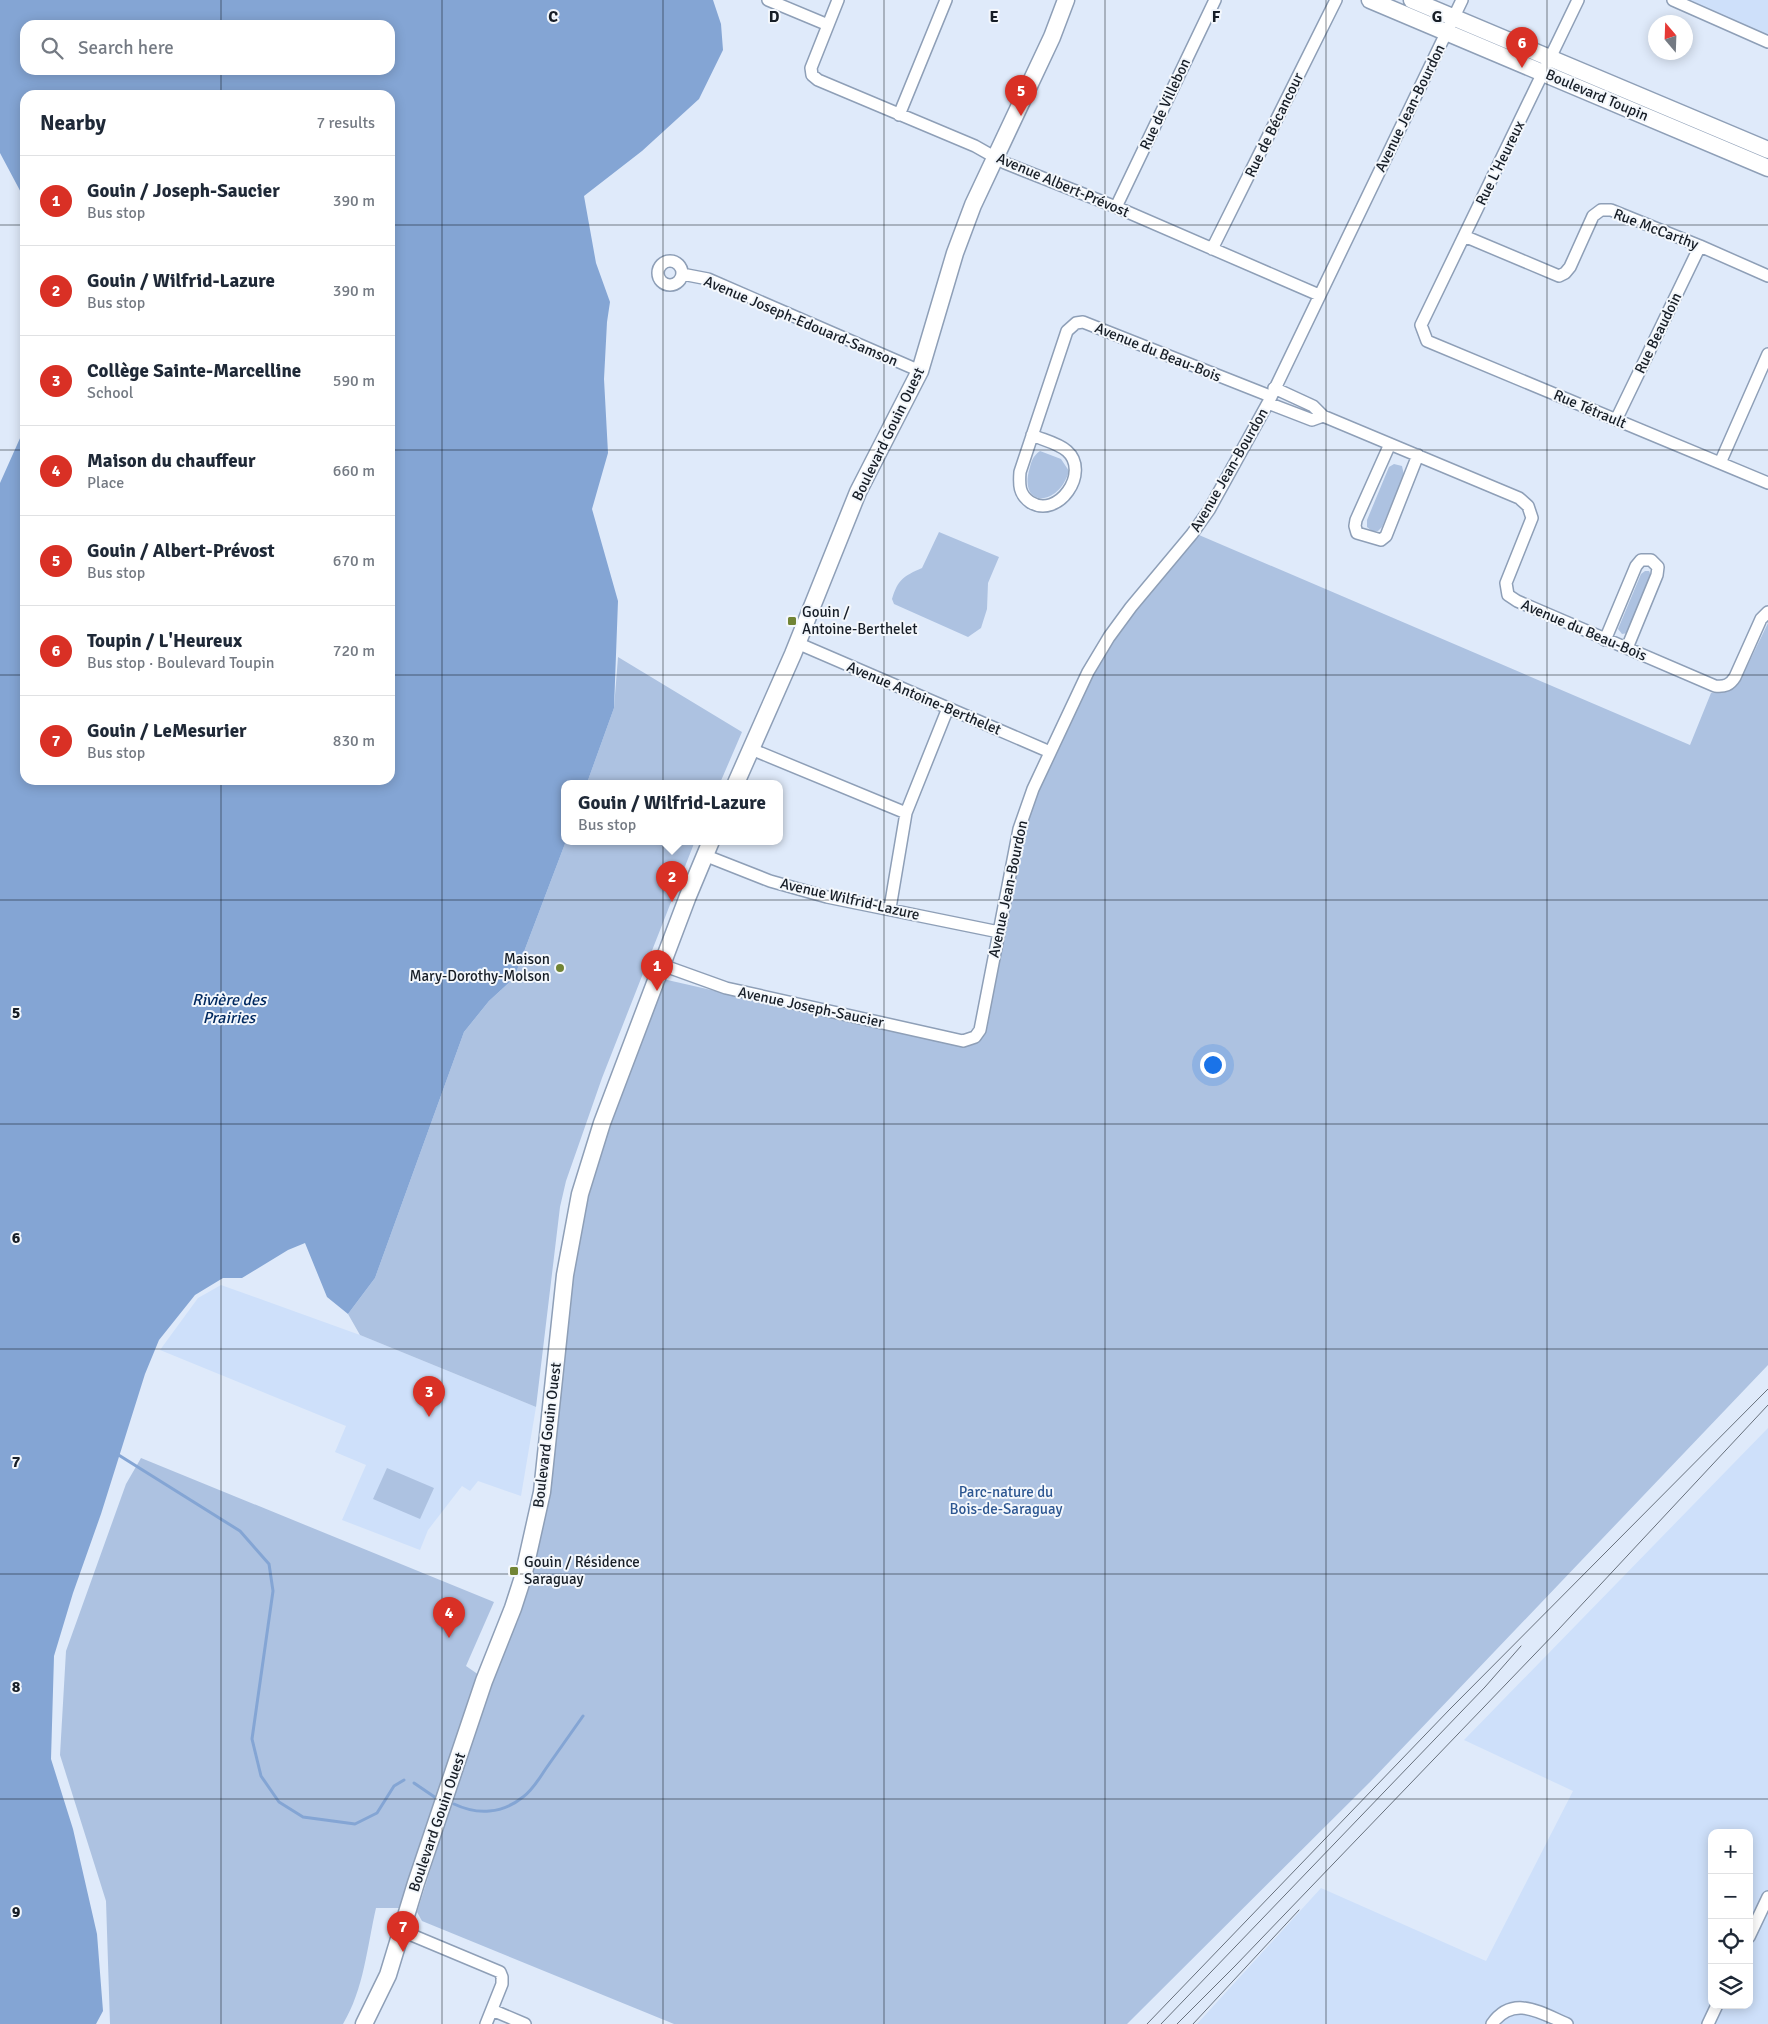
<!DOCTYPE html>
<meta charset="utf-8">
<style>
body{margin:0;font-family:Signika,sans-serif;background:#f6f6f7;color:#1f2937}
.controls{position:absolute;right:15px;bottom:15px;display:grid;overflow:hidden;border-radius:10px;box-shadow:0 2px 12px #0003}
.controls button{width:45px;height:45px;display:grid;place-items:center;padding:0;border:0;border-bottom:1px solid #e0e1e3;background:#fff;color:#1f2937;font:25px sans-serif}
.compass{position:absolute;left:1648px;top:15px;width:45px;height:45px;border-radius:50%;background:#fff;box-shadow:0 2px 12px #0003;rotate:341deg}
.you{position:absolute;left:1212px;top:1064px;width:18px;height:18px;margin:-12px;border:4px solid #fff;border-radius:50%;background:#1a73e8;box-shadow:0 0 0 8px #1a73e833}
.badge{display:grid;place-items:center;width:32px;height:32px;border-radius:50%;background:#d93025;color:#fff;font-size:16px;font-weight:700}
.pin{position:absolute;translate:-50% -41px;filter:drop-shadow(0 1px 2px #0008)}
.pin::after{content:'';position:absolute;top:26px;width:18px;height:15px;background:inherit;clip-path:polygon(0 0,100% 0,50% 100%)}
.popup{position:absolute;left:561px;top:780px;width:222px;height:65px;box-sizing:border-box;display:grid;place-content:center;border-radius:10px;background:#fff;filter:drop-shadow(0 1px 4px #0005);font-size:16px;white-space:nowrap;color:#747a83}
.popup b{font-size:19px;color:#1f2937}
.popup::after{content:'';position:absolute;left:50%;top:100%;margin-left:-10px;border:10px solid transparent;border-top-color:#fff}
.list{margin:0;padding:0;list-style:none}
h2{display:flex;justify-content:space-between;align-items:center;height:65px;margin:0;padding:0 20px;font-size:21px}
h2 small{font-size:16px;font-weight:400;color:#747a83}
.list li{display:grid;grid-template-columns:32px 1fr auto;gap:15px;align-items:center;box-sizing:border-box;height:90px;padding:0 20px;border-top:1px solid #e0e1e3}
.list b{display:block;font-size:19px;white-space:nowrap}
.list p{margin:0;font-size:16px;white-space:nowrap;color:#747a83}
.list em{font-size:16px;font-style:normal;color:#747a83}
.icon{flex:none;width:28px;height:28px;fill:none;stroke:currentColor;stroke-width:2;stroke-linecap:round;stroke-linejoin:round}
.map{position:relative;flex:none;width:1768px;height:2024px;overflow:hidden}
.search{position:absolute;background:#fff;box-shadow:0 2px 12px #0003;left:20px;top:20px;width:375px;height:55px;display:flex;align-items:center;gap:12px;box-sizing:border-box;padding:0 18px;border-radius:15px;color:#747a83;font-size:19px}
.panel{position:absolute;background:#fff;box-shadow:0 2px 12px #0003;left:20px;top:90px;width:375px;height:695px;border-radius:15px}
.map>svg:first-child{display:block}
</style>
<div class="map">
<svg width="1768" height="2024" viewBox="0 0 1768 2024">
<rect width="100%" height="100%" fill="#dfeafa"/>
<path fill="#cee0fa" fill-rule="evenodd" d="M1673,0H1768V40Z
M221,1285L360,1335L536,1407L521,1496L478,1481L470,1491L462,1486L428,1530L420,1550L342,1520L366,1465L335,1452L346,1426L160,1350L198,1298Z
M1768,1428V2024H1197L1321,1888L1486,1961L1573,1791L1464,1740ZM1712,1833H1749V2005H1712Z"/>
<path fill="#adc2e1" d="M1040,451L1061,459L1069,471C1059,507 1017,509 1030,467C1032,460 1033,456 1040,451Z
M1394,464L1402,466L1404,475L1382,527L1378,531H1372L1367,527V520L1389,467Z
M939,532L999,557L988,583L987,609L981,628L968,637L894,604L892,599C898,579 904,576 922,568Z
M1199,535L1690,745L1711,693L1727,692L1739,683L1768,623V1365L1370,1782L1127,2024H674L422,1921L417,1912C448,1815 478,1717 515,1623H517L528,1589L581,1222L597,1156L663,979L963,1047L979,1042L987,1028L1021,843L1030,811L1078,701L1096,667L1121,627Z
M1645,571H1649L1651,575L1628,633L1622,634L1618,629L1641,574Z
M618,657L742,732L720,783H587L614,708Z
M566,841H695L602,1078L566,1181L560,1207L536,1407L360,1335L348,1314L375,1278L464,1032L489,1001L514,978Z
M141,1458L494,1602L466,1666L479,1675L401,1908H376C367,1947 364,1989 343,2024H110L106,1901L60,1755L66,1651L126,1484Z
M387,1468L434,1488L420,1519L373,1499Z"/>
<path fill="#84a5d4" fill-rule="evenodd" d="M0,0H713L721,24L723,50L699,99L642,151L584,196L596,263L610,302L607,322L604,379L608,453L592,509L618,601L614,708L587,783H564V841H566L514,978L489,1001L464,1032L375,1278L348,1314L327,1297L305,1243L288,1250L242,1278H223L195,1295L159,1340L145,1374L101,1514L73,1593L54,1656L51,1759L73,1829L97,1934L103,2011L96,2024H0V483L25,427V780H390V95H25V200L0,153ZM25,25H390V70H25Z"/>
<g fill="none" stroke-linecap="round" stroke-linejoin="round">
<path stroke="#84a5d4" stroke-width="3" d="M117,1454L240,1531L269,1564L273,1591L252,1739L261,1776L279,1802L303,1817L355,1824L377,1813L394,1786L404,1780
M414,1783L436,1798
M454,1804C477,1815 502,1814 523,1797C533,1790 540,1777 547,1767C559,1750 571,1733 583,1716"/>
<defs>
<path id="street" d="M768,0L828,25
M838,0L811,68L812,75L818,80L975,146L1005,163L1116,207L1319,295
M1578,0L1421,325L1427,341L1768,483
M1673,0L1768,42
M899,115L946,0
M1116,207L1215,0
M1464,236L1559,276L1565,273L1570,267L1593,216L1601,210H1611L1700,246L1768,276
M1212,249L1336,0
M658 273a12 12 0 1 1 24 0a12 12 0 1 1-24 0Z
M682,274L708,279L920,371
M1274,388L1313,406L1323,416L1519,498L1528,506L1532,518L1506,583L1508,595L1517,601L1715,686C1725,687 1730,685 1735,677L1761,619L1768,612
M1268,403L1312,420L1323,416
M1616,420L1700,246
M1032,435C1043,440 1058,443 1067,451C1091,472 1058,520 1030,502C1019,494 1019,485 1020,472L1067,331L1076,323L1083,322L1270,396
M1390,444L1356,520L1355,526L1357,533L1381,540L1386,536L1418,455
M1720,463L1768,354
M1605,640L1636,566L1641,560H1651L1658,567L1657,575L1627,648
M797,643L1050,752
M751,749L906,813
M704,855L770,881L827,897L999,932
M890,908L906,813L948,708
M662,965L726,988L963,1041L975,1037L980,1030L1019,829L1033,789L1088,672L1109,637L1131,607L1192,534L1209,510L1268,403L1462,0
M402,1931L500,1972L502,1977V1984L486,2024
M1749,1937L1768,1897
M492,2010L525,2024
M1492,2024C1513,1994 1541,2013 1567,2024
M1708,2024L1717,2005"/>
<path id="secondary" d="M1370,0L1768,168
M1412,0L1768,150
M736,783L793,654L858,492L920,371L955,253L973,205L1052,37L1066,0
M364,2024L388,1975L416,1883L484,1681L513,1608L523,1577L542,1492L565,1275L580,1194L602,1123L688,896L711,841"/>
</defs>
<use href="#street" stroke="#8e9fb7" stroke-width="14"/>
<use href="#secondary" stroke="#8e9fb7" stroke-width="19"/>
<use href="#street" stroke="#fff" stroke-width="11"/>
<use href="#secondary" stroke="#fff" stroke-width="16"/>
<path stroke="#67707c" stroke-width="1" d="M1147,2024L1450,1709L1768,1389
M1161,2024L1485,1687L1521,1646
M1177,2024L1235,1966L1558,1630L1768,1405
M1193,2024L1299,1910"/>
</g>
<path fill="none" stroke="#171e27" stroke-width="1" stroke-opacity="0.55" d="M221,0V25M442,0V2024M663,0V2024M884,0V2024M1105,0V2024M1326,0V2024M1547,0V2024M221,70V95M0,225H25M390,225H1768M0,450H25M390,450H1768M0,675H25M390,675H1768M221,780V2024M0,900H1768M0,1124H1768M0,1349H1768M0,1574H1768M0,1799H1768"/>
<g fill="#718434" stroke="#f3f7fc" stroke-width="2">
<rect x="787" y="616" width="10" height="10" rx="2.5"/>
<circle cx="560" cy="968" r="5"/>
<rect x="509" y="1566" width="10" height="10" rx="2.5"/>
</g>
<g text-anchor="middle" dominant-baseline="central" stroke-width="4" stroke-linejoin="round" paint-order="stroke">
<g font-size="15" fill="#171e27" stroke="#f3f7fc">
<text transform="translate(1597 95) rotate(23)">Boulevard Toupin</text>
<text transform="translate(1165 104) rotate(-65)">Rue de Villebon</text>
<text transform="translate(1410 108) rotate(-64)">Avenue Jean-Bourdon</text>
<text transform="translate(1274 125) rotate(-64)">Rue de Bécancour</text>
<text transform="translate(1500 163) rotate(-64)">Rue L'Heureux</text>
<text transform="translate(1063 185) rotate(23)">Avenue Albert-Prévost</text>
<text transform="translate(1656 229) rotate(21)">Rue McCarthy</text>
<text transform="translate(801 321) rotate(23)">Avenue Joseph-Edouard-Samson</text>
<text transform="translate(1658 333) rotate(-64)">Rue Beaudoin</text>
<text transform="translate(1158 352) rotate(22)">Avenue du Beau-Bois</text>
<text transform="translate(1590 409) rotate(23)">Rue Tétrault</text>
<text transform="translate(888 434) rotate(-64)">Boulevard Gouin Ouest</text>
<text transform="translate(1229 470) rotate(-60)">Avenue Jean-Bourdon</text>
<text transform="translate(1584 630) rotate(23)">Avenue du Beau-Bois</text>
<text transform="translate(924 698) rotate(23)">Avenue Antoine-Berthelet</text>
<text transform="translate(1008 889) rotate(-78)">Avenue Jean-Bourdon</text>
<text transform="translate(850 899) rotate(13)">Avenue Wilfrid-Lazure</text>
<text transform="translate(811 1007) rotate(12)">Avenue Joseph-Saucier</text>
<text transform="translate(547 1435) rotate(-83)">Boulevard Gouin Ouest</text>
<text transform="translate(437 1822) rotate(-71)">Boulevard Gouin Ouest</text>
</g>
<g font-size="15" fill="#171e27" stroke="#f3f7fc" text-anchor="start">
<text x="802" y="612">Gouin /<tspan x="802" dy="17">Antoine-Berthelet</tspan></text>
<text x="550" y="959" text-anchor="end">Maison<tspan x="550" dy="17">Mary-Dorothy-Molson</tspan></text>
<text x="524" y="1562">Gouin / Résidence<tspan x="524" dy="17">Saraguay</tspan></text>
</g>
<g font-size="15" fill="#2c5691" stroke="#f3f7fc">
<text x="1006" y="1492">Parc-nature du<tspan x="1006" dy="17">Bois-de-Saraguay</tspan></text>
</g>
<g font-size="16" font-style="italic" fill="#002960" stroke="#f3f7fc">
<text x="229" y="1000">Rivière des<tspan x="229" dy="18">Prairies</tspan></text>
</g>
</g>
<g font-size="16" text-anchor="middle" font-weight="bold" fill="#171e27" stroke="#f3f7fc" stroke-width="4" stroke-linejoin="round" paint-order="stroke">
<text x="553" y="22">C</text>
<text x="774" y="22">D</text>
<text x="994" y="22">E</text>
<text x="1216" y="22">F</text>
<text x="1437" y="22">G</text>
<text x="16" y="1018">5</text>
<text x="16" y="1243">6</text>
<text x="16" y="1467">7</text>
<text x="16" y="1692">8</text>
<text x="16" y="1917">9</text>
</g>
</svg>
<div class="controls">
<button>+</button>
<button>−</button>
<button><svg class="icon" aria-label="locate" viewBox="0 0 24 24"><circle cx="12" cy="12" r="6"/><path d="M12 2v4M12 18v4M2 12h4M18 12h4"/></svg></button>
<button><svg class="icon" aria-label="layers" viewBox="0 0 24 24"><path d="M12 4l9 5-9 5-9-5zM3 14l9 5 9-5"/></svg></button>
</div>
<svg class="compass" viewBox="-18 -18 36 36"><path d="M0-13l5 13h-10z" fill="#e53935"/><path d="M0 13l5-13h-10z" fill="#747a83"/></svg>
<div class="you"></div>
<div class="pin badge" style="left:657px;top:991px">1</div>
<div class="pin badge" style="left:672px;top:902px">2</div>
<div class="popup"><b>Gouin / Wilfrid-Lazure</b>Bus stop</div>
<div class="pin badge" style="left:429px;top:1417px">3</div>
<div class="pin badge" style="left:449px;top:1638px">4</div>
<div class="pin badge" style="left:1021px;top:116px">5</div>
<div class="pin badge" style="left:1522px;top:68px">6</div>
<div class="pin badge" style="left:403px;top:1952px">7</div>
<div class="search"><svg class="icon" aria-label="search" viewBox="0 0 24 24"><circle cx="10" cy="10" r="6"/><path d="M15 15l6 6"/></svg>Search here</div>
<section class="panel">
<h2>Nearby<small>7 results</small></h2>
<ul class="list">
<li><span class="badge">1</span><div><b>Gouin / Joseph-Saucier</b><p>Bus stop</p></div><em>390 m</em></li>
<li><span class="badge">2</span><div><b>Gouin / Wilfrid-Lazure</b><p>Bus stop</p></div><em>390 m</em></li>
<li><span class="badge">3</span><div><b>Collège Sainte-Marcelline</b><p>School</p></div><em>590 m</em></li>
<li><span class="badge">4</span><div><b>Maison du chauffeur</b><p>Place</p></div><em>660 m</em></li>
<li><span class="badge">5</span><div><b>Gouin / Albert-Prévost</b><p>Bus stop</p></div><em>670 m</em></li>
<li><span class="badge">6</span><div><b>Toupin / L'Heureux</b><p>Bus stop · Boulevard Toupin</p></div><em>720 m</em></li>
<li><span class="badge">7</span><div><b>Gouin / LeMesurier</b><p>Bus stop</p></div><em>830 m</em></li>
</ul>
</section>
</div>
